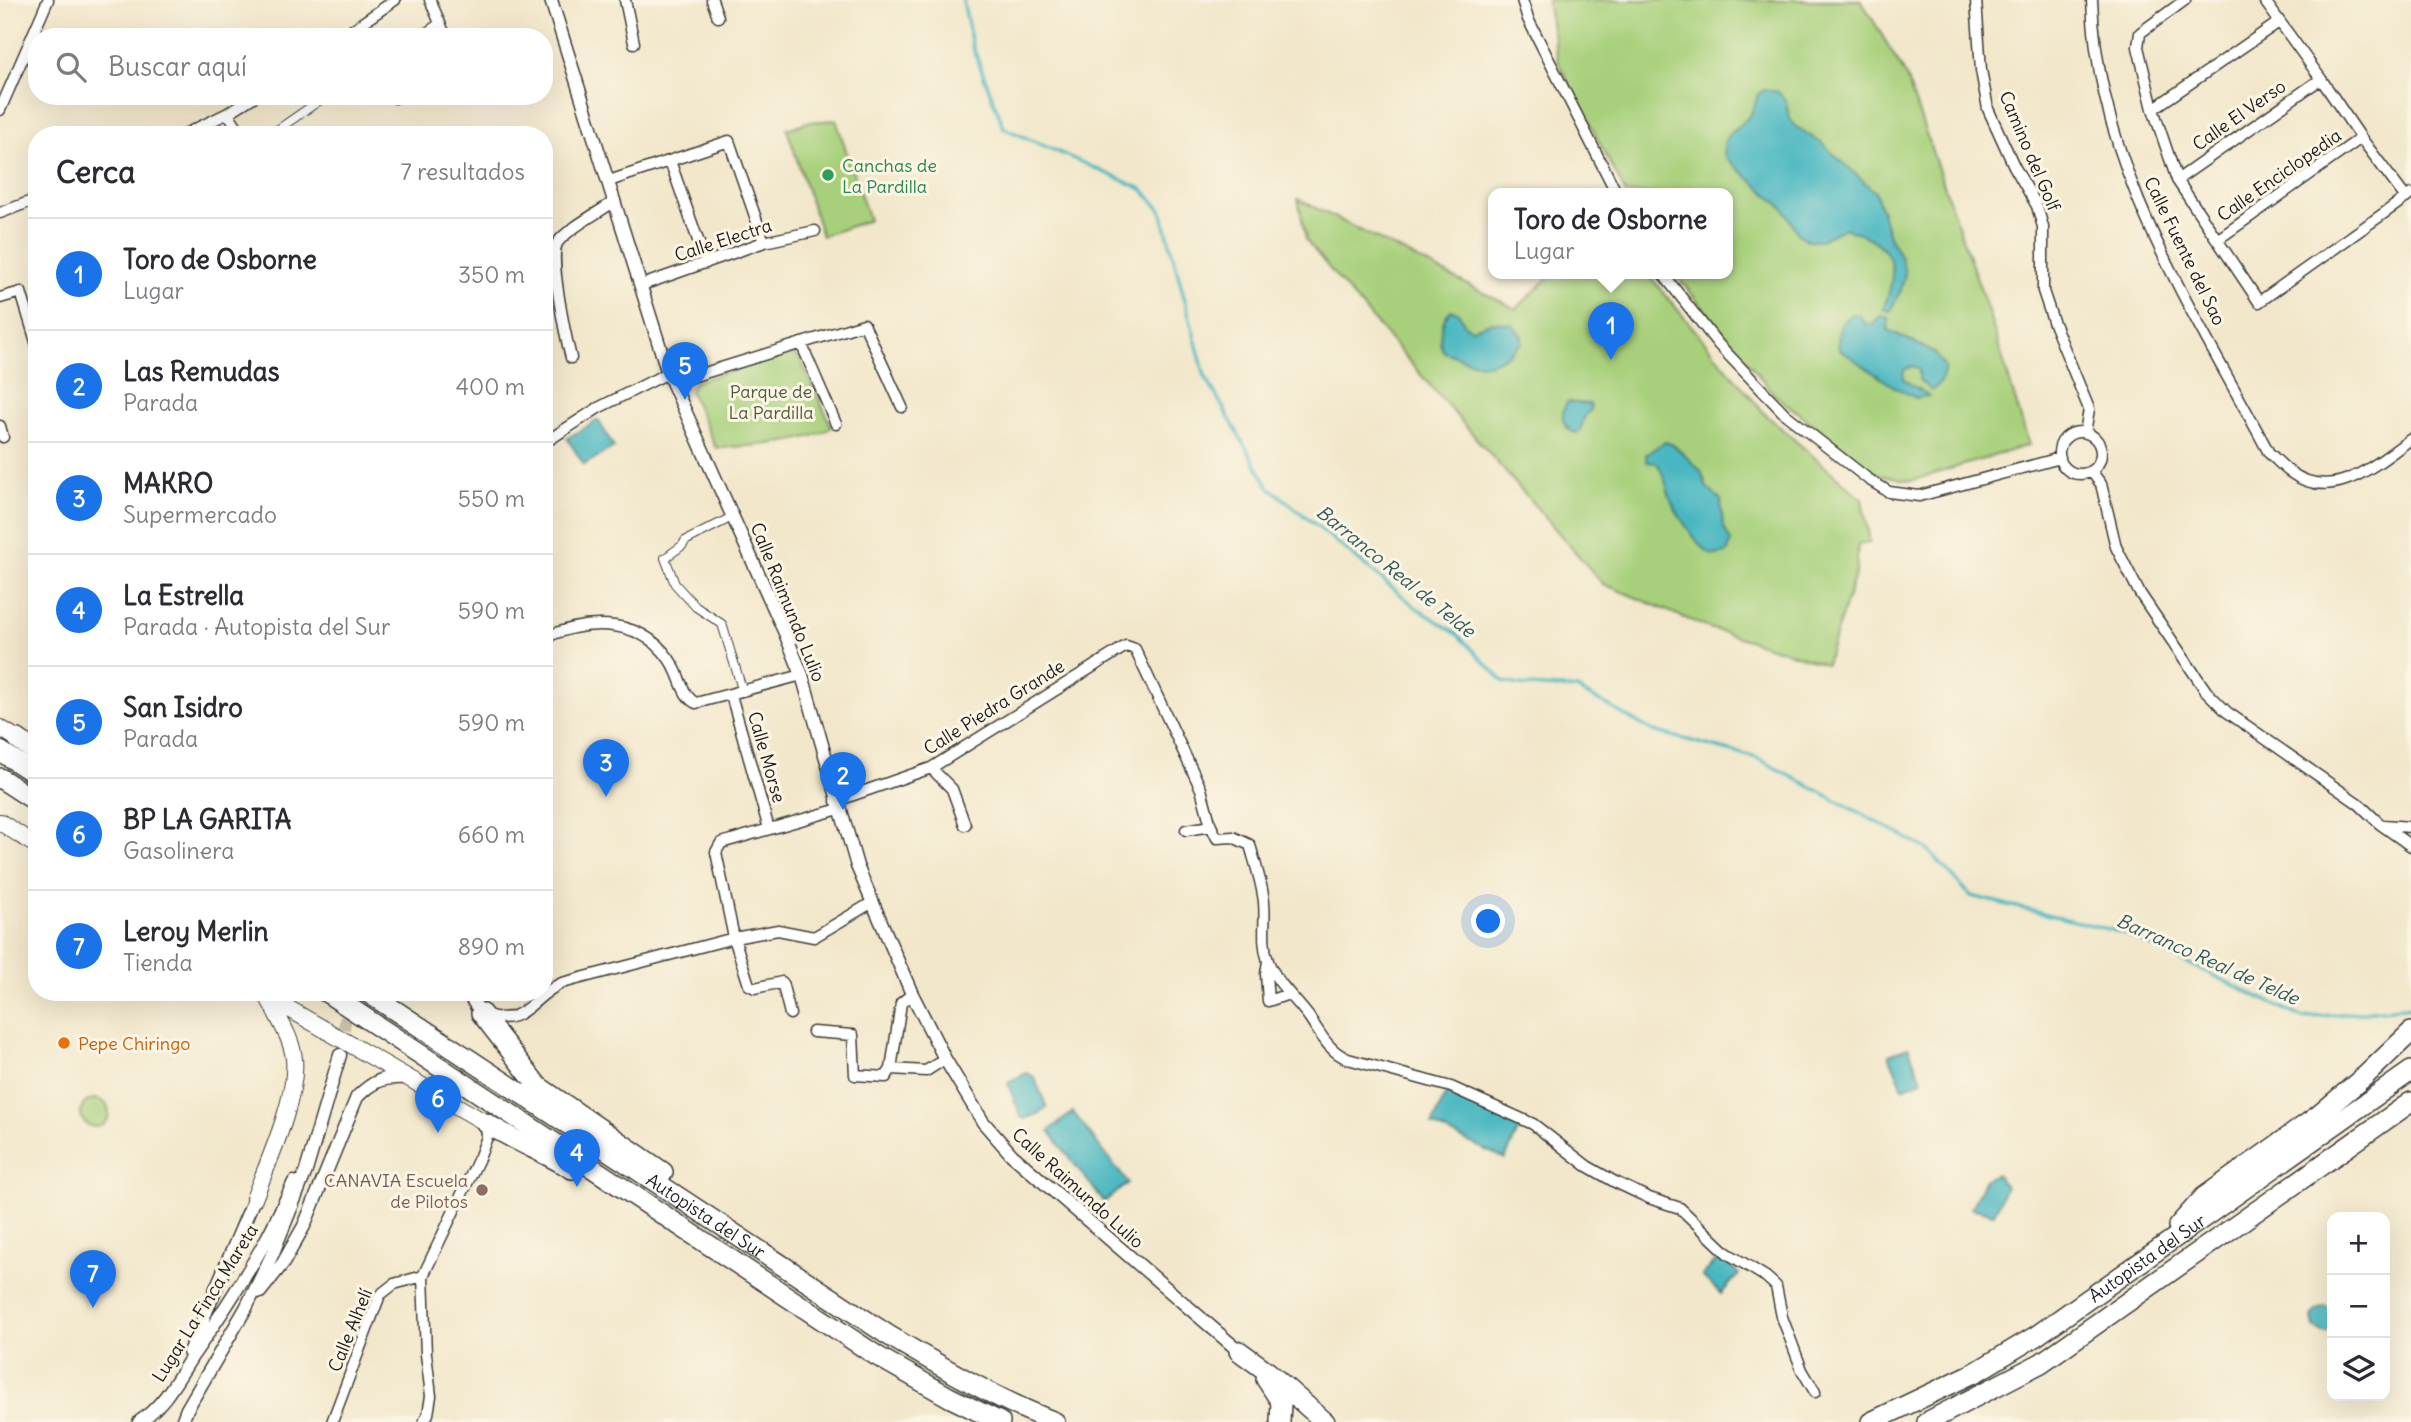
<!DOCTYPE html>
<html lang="es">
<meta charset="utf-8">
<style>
body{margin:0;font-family:Delius,sans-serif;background:#f7f7f7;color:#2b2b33}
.controls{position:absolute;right:21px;bottom:21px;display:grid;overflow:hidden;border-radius:14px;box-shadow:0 7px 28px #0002}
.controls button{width:63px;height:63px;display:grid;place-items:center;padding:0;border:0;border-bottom:2px solid #e1e1e2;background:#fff;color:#2b2b33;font:35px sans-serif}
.you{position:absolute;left:1489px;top:922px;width:24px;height:24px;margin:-18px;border:5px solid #fff;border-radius:50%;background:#1a73e8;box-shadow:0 0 0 10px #1a73e833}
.badge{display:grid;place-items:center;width:46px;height:46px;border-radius:50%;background:#1a73e8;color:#fff;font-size:23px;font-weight:700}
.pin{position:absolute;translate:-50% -58px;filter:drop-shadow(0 2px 4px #0008)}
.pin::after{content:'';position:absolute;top:37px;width:24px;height:21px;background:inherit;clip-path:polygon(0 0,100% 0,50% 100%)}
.popup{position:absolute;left:1488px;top:188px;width:245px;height:91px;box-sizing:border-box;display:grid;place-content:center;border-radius:14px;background:#fff;filter:drop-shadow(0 2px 5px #0005);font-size:23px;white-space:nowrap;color:#7c7c81}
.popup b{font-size:26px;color:#2b2b33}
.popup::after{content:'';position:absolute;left:50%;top:100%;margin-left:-14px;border:14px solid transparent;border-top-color:#fff}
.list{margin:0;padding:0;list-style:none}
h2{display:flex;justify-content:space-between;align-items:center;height:91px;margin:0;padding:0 28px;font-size:30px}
h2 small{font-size:23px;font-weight:400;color:#7c7c81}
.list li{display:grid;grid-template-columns:46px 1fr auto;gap:21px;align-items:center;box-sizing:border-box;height:112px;padding:0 28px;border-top:2px solid #e1e1e2}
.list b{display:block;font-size:26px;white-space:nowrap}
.list p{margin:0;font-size:23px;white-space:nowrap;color:#7c7c81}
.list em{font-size:23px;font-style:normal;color:#7c7c81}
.icon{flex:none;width:38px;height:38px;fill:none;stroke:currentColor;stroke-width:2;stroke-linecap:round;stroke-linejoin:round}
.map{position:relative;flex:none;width:2411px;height:1422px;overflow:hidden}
.search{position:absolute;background:#fff;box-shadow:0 7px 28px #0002;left:28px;top:28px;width:525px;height:77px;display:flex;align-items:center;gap:18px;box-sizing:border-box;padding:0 24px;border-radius:28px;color:#7c7c81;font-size:26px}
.panel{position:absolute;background:#fff;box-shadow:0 7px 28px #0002;left:28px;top:126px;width:525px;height:875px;border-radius:28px}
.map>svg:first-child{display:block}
</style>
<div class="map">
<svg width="2411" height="1422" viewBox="0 0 2411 1422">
<rect width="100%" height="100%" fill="#fcf5e5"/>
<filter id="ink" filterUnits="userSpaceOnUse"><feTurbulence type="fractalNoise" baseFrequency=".0143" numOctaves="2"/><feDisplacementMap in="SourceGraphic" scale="14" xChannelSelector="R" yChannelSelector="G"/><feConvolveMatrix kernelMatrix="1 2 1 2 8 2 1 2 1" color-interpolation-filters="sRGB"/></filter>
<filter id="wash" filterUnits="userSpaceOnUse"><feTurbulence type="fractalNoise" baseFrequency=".00686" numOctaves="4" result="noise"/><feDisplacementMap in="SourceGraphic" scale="28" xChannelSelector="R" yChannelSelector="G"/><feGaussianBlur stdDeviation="1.57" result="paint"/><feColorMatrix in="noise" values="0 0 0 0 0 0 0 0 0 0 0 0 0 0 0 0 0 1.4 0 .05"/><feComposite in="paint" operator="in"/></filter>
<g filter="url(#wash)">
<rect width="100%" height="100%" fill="#f2e7cb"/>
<path fill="#a8d07b" stroke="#62764c" stroke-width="2" d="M1547,0H1861L1905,74L1988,311L2029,445L1911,481L1877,474L1775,395L1675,274H1728V194H1626L1558,62Z
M836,120L869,220L822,236L787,129L808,122Z
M1298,199L1516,309L1552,274H1648L1765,414L1862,499L1870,542L1858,544L1856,572L1826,664L1709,628L1603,584L1348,291L1306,240Z
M789,353L799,357L832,427C808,444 746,446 716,448L690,391L694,382Z
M81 1113a14 14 0 1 1 28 0a14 14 0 1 1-28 0Z"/>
<path fill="#48b7c1" stroke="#326a6e" stroke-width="2" d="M1766,89L1778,92L1786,101L1789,118L1795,126L1823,144L1876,193L1889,236L1901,257L1905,273L1901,290L1890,311L1883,309C1903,263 1891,243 1845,228L1821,240H1807L1798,234L1784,209L1725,157C1720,131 1736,133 1749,116C1754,110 1756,101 1758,94Z
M1451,310L1458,312L1465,325L1472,329L1493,322L1512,324L1522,336V342C1490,373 1483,366 1444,352C1436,342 1442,318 1451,310Z
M1853,314L1859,315L1866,324L1873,325L1881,315L1889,318L1888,330L1934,352L1945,368L1941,382L1932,391L1919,380V370L1912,366L1904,370L1903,379L1929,396L1916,398L1894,387L1839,349C1837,332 1838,323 1853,314Z
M1567,402L1590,404L1591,409L1585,416L1580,430L1576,433C1561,428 1560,415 1567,402Z
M598,420L614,447L584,465L567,438Z
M1665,442L1674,445L1701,471L1707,488L1721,500L1723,526L1731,541L1728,552C1722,554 1717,556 1711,554C1700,550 1676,512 1671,500C1666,487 1665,475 1657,463L1647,462L1646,454Z
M1908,1047L1922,1080L1903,1088L1889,1055Z
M1027,1073L1034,1077L1047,1107L1041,1113L1025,1119L1021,1117L1008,1084L1010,1081Z
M1446,1093L1520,1127L1505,1159L1432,1125Z
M1073,1112L1128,1183L1104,1202L1049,1131Z
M1996,1174L2006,1186L1994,1214L1971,1208L1985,1179Z
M1719,1257L1739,1274L1721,1294L1702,1276Z
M2325,1306L2332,1308V1331L2325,1333L2314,1327L2312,1318L2317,1310Z"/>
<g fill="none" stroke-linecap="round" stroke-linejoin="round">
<path stroke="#48b7c1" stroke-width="3.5" d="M963,0L972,45L1004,128L1142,189L1161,210L1205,376L1268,486L1417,608L1457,634L1504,682L1526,686L1577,689L1653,731L1757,758L1927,849L1971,896L2124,933L2303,1018L2411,1007"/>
</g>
</g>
<g filter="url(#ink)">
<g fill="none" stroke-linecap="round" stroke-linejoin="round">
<path stroke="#c7bea8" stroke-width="12" stroke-dasharray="12 6" stroke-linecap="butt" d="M341,1047L350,992"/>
<defs>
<path id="pedestrian" d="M270,135L326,96
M734,516L685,541L683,545L665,558L675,584L696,607L722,624L743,692"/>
<path id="minor" d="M430,0L446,37
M625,0L634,43
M712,0L718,17
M1522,0L1528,19L1617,194
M1976,0L1981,70L1988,109L2014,166L2037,206L2043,227V291L2053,321L2089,409L2085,433
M2092,0C2097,167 2193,310 2269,453C2276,459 2282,466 2290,472C2333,504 2376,464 2411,439
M2185,0L2140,33L2138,47L2153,109L2177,180L2259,302L2411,194
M2264,0L2321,79L2361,138L2406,198
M342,37L395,0
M421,37L440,24
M395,98L397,96
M2153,109L2279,22
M0,110L48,0
M228,113L242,135
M183,135L228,113L255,96
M670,161L706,263
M2177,180L2321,79
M609,181L729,141L764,242
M0,213L37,199
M2217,240L2361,138
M1663,274L1718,344L1785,414L1868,479L1889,492L1919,496L2060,458
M642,285L764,242L815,231
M0,298L21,292L37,345
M801,343L836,424
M571,358C566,338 548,255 558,242C567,229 601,211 615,201
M672,383L864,324L902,407
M0,426L3,437
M2059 453a21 21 0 1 1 42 0a21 21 0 1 1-42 0Z
M544,443L598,408L668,373
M2091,471L2101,484L2116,547L2139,592L2206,691L2227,712L2359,804L2380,824L2411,846
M544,638C590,617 647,618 674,667C681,679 683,697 696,703L802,675
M731,695L769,829
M931,768L952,789L965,825
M836,801L931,768L1126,646L1135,649L1201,789L1211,826L1217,838L1233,837L1250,845C1255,863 1262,883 1264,902C1266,922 1261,941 1268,961C1276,983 1296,999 1309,1017C1320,1033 1329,1052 1348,1059L1451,1087L1533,1124L1587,1166L1615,1182L1649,1198L1680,1208L1727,1253L1766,1277L1776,1286L1782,1317L1802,1370L1815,1392
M2383,825L2411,827
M1186,830L1211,826
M1268,961L1266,974L1268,1001L1289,994
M485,1014C524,1029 530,997 562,983L734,938L778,930L814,937L873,902
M790,1014L782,982L755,988L749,985L734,938L716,852L721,843L839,809
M813,1032L853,1035L855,1075L886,1077L891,1069
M891,1069L901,1003L912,994
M891,1069L926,1071L945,1059
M332,1422L380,1295L394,1284L423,1276
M424,1422L428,1414L431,1396L426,1354L423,1276L480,1156L487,1137L486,1123"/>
<path id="tertiary" d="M551,0L668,373L785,633L802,675L857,866L912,994L945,1059L983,1122L1012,1155L1239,1351
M467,992L481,1013
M260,1292L283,1263L304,1226L357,1097C374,1080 383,1077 407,1078
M189,1352L254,1199
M139,1422C165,1404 176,1381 193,1355C219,1318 244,1280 266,1240C276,1221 285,1201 294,1182
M182,1422L187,1409L246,1308L273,1253L306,1171L340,1055"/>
<path id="primary" d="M0,728L18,739
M0,822L37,846
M260,992L486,1123
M254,1199C268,1162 298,1097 294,1059C292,1038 278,1018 269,999"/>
<g id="motorway">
<path d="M18,739L37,753"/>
<path d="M0,751L37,775"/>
<path d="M0,778L37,802"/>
<path d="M326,992L877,1356L949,1397L1000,1422"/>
<path id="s1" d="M367,992L888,1335C942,1367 996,1399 1055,1422"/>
<path d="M481,1013L538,1086L663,1172"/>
<path d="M486,1123C514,1141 544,1152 572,1169"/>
<path d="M2178,1226L2204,1197L2319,1115L2365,1076L2411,1032"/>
<path d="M1239,1351L1268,1372L1325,1422"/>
<path d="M1266,1379L1281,1402L1280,1422"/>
<path id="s2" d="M1871,1422L1976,1372L2036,1336L2411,1071"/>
<path d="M1927,1422L2041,1363L2411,1102"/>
</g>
</defs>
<use href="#pedestrian" stroke="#3c3a36" stroke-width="10"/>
<use href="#minor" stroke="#3c3a36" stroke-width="13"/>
<use href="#tertiary" stroke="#3c3a36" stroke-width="15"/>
<use href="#primary" stroke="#3c3a36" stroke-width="18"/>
<use href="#motorway" stroke="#3c3a36" stroke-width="22"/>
<use href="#pedestrian" stroke="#fff" stroke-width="8"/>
<use href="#minor" stroke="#fff" stroke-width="10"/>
<use href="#tertiary" stroke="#fff" stroke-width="12"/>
<use href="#primary" stroke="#fff" stroke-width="16"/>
<use href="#motorway" stroke="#fff" stroke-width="19"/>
</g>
</g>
<circle fill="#2e9e5b" stroke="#fcf5e5" stroke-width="2.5" cx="828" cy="175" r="7"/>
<circle fill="#e8710a" stroke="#fcf5e5" stroke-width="2.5" cx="64" cy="1043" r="7"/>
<circle fill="#8d6e63" stroke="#fcf5e5" stroke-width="2.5" cx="482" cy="1190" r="7"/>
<g text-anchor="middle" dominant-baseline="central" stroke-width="6" stroke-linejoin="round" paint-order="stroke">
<g font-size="18" fill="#1c1c1c" stroke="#fcf5e5">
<text transform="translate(2239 115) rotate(-35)">Calle El Verso</text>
<text transform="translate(2030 151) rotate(67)">Camino del Golf</text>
<text transform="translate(2279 175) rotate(-35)">Calle Enciclopedia</text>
<text transform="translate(723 240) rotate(-18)">Calle Electra</text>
<text transform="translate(2185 251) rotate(64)">Calle Fuente del Sao</text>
<text transform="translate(788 602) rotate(68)">Calle Raimundo Lulio</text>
<text transform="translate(994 707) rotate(-32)">Calle Piedra Grande</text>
<text transform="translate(767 757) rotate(74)">Calle Morse</text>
<text transform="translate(1078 1188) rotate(42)">Calle Raimundo Lulio</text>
<text stroke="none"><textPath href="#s1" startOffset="406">Autopista del Sur</textPath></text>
<text stroke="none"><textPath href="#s2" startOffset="322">Autopista del Sur</textPath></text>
<text transform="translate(205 1303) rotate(-58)">Lugar La Finca Mareta</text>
<text transform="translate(350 1330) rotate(-68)">Calle Alhelí</text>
</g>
<g font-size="18" fill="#27864d" stroke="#fcf5e5" text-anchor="start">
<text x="842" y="165">Canchas de<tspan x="842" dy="21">La Pardilla</tspan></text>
</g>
<g font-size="18" fill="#4d5b3d" stroke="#fcf5e5">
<text x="771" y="391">Parque de<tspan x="771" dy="21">La Pardilla</tspan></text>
</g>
<g font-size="18" fill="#c56008" stroke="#fcf5e5" text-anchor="start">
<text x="78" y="1043">Pepe Chiringo</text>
</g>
<g font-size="18" fill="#785e54" stroke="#fcf5e5" text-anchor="end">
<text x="468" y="1180">CANAVIA Escuela<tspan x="468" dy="21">de Pilotos</tspan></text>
</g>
<g font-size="19" font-style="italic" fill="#2e5a5e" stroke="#fcf5e5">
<text transform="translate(1396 571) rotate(39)">Barranco Real de Telde</text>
<text transform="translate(2208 959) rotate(24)">Barranco Real de Telde</text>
</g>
</g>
</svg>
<div class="controls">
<button>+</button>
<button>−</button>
<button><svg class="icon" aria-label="layers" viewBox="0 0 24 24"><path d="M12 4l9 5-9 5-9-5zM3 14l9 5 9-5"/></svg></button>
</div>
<div class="you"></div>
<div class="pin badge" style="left:1611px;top:360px">1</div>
<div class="popup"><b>Toro de Osborne</b>Lugar</div>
<div class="pin badge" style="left:843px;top:810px">2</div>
<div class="pin badge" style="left:606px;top:797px">3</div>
<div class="pin badge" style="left:577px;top:1187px">4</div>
<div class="pin badge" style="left:685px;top:400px">5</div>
<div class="pin badge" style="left:438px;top:1133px">6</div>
<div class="pin badge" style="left:93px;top:1308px">7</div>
<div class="search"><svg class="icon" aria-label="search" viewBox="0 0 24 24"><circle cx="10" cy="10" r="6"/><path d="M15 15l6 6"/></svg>Buscar aquí</div>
<section class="panel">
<h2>Cerca<small>7 resultados</small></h2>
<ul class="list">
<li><span class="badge">1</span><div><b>Toro de Osborne</b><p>Lugar</p></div><em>350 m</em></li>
<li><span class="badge">2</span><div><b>Las Remudas</b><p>Parada</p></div><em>400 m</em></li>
<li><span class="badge">3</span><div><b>MAKRO</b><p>Supermercado</p></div><em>550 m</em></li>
<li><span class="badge">4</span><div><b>La Estrella</b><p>Parada · Autopista del Sur</p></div><em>590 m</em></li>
<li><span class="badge">5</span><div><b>San Isidro</b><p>Parada</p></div><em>590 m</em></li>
<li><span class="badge">6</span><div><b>BP LA GARITA</b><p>Gasolinera</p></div><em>660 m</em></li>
<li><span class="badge">7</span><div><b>Leroy Merlin</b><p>Tienda</p></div><em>890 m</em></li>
</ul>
</section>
</div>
